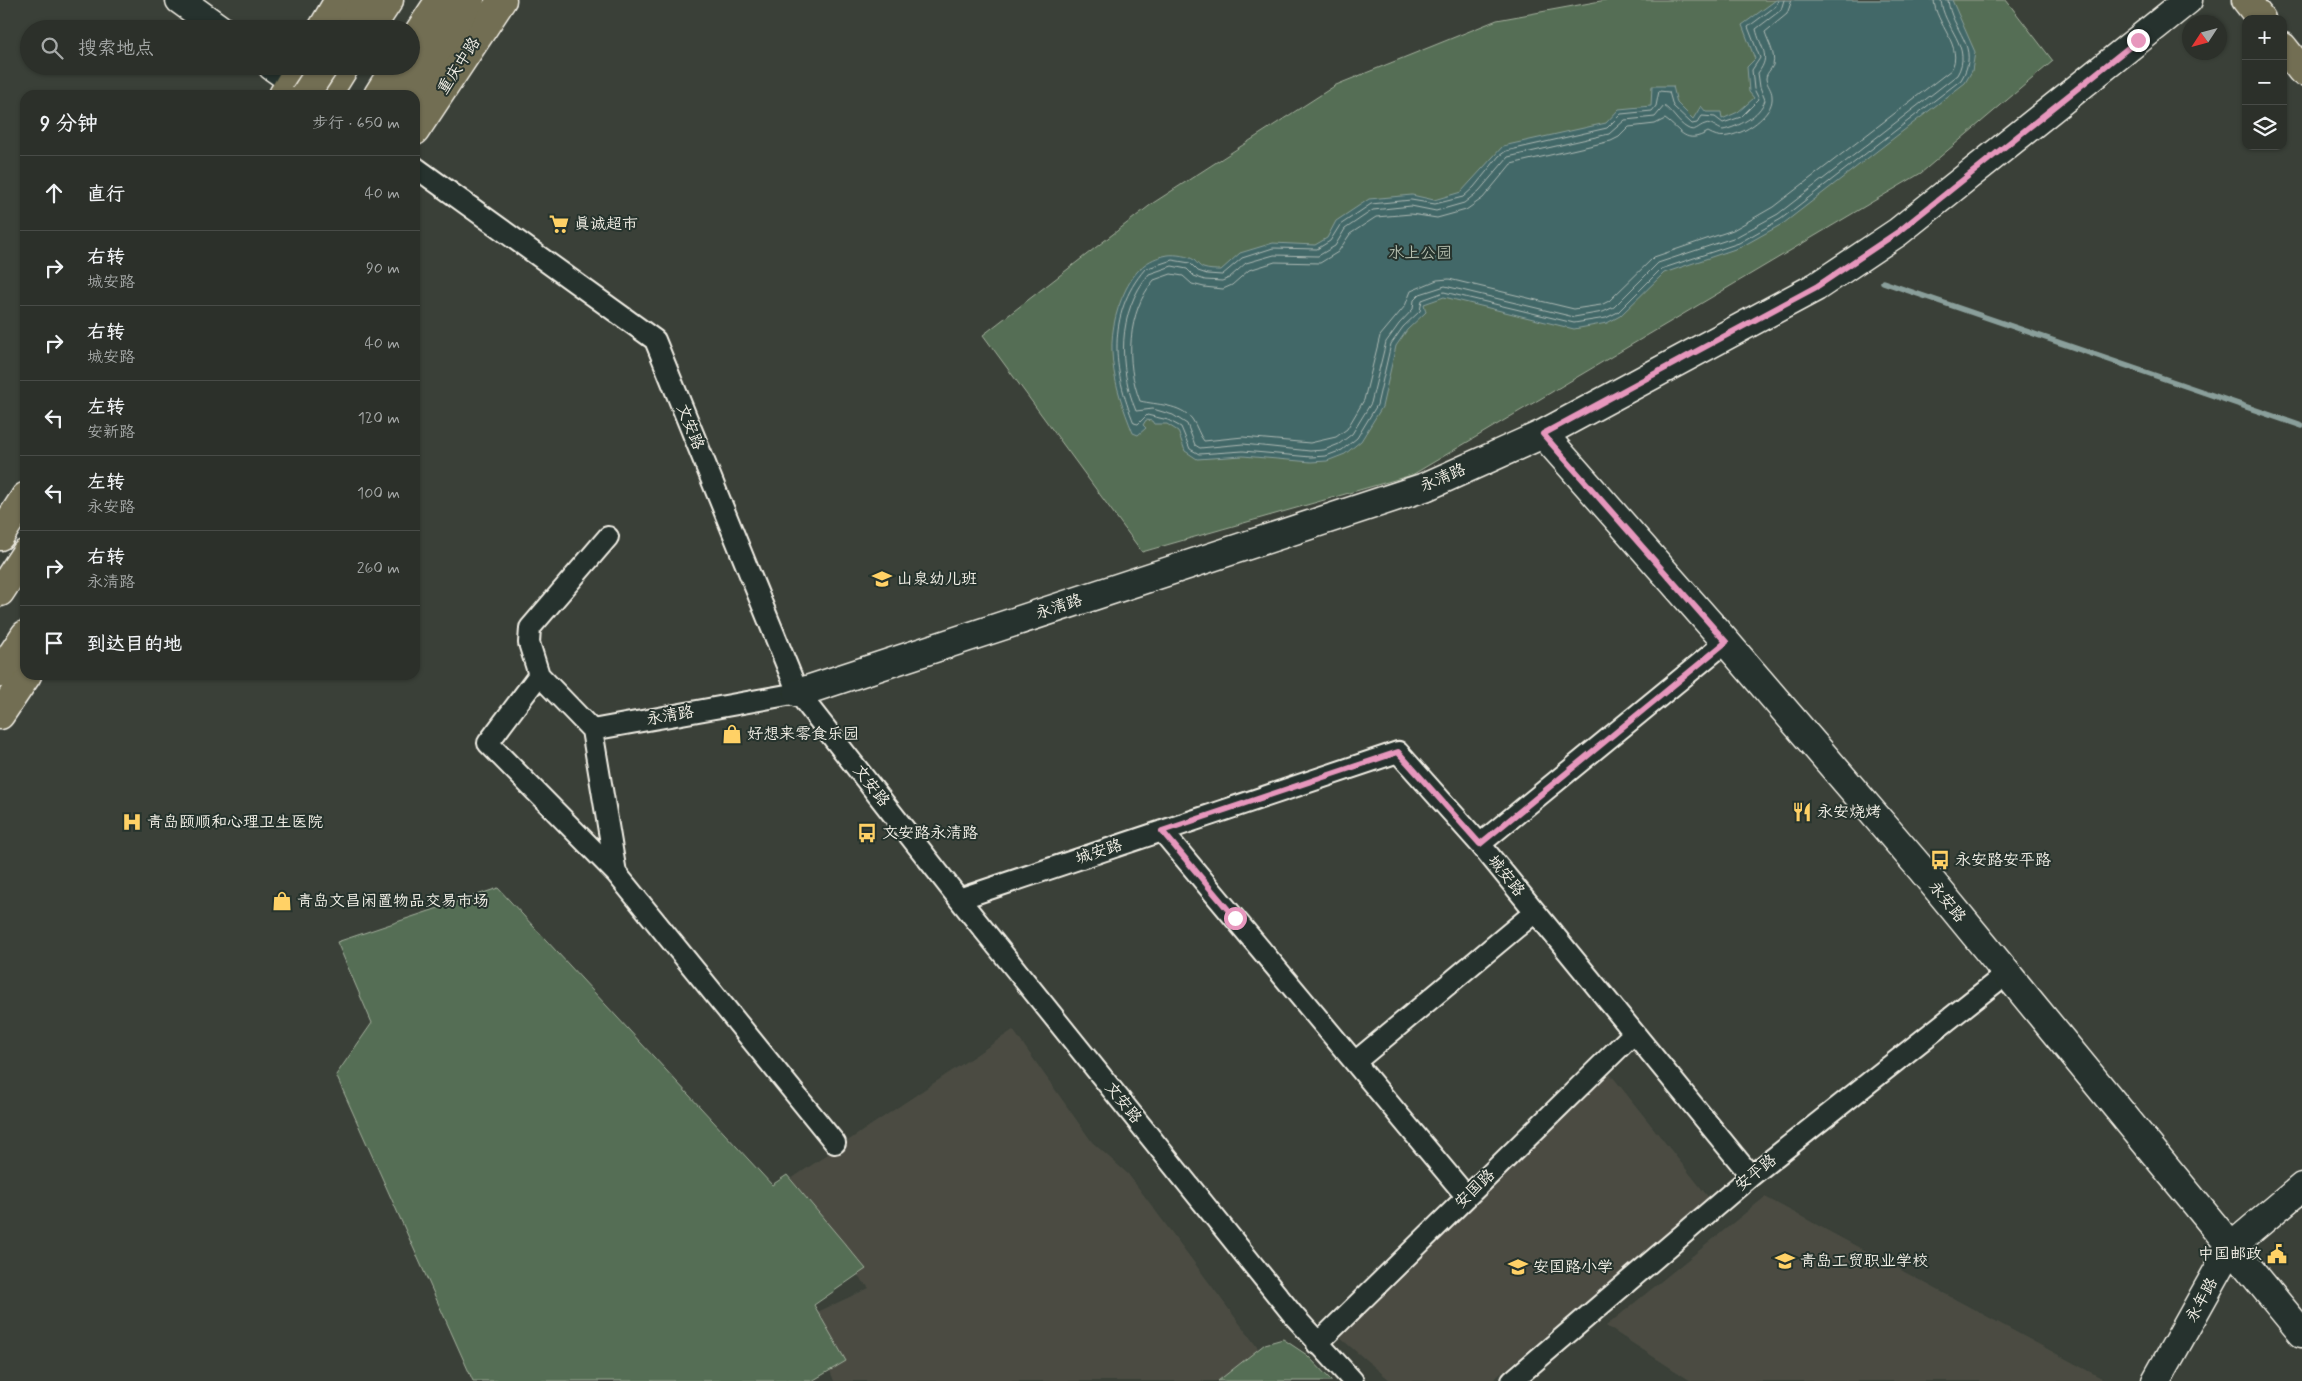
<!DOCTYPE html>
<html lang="zh">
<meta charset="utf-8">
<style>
body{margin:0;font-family:Mynerve,"LXGW WenKai TC",sans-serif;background:#343832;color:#f1f3f6}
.controls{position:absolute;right:15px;top:15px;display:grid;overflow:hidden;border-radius:10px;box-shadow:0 1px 4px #0004}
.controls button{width:45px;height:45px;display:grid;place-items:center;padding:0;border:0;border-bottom:1px solid #484b47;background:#2c302a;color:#f1f3f6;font:25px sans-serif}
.compass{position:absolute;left:2182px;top:15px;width:45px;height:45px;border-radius:50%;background:#2c302a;box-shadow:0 1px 4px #0004;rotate:234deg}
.stop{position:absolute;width:15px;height:15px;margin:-11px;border:4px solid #e797bd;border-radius:50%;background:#fff}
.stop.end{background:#e797bd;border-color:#fff;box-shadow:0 1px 5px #0008}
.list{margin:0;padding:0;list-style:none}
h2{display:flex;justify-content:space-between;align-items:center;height:65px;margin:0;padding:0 20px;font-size:21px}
h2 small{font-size:16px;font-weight:400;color:#a6a9a8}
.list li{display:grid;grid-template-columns:32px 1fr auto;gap:15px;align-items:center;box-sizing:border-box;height:75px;padding:0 20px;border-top:1px solid #484b47}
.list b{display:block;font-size:19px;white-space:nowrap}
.list p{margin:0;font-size:16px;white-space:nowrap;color:#a6a9a8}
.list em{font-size:16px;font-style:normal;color:#a6a9a8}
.icon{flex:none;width:28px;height:28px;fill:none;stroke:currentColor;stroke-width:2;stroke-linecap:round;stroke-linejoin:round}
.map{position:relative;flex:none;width:2302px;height:1381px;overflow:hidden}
.search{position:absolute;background:#2c302a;box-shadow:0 1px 4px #0004;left:20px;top:20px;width:400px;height:55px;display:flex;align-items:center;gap:12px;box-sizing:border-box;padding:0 18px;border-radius:28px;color:#a6a9a8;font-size:19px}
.panel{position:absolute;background:#2c302a;box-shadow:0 1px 4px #0004;left:20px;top:90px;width:400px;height:590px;border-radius:15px}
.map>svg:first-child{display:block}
</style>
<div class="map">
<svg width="2302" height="1381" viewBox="0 0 2302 1381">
<rect width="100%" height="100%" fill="#3a4038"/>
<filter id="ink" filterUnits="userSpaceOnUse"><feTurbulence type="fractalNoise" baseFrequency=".02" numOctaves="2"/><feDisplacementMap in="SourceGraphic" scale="10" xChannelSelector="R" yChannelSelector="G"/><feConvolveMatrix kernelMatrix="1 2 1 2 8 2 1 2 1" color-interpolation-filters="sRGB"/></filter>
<g filter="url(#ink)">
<path fill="#4b4c43" d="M1013,1030L1092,1142L1128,1174L1269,1363L1248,1381H834L809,1316L869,1288L779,1187Z
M1608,1071L1709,1198L1492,1381H1391L1339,1337Z
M1765,1197L2107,1381H1691L1606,1326Z"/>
<path fill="#556e54" stroke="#a4b09e" d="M1606,0H2006L2053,61L1921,173L1412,475L1142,552L983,335L1153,203L1336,85L1497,20Z
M498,888L772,1185L787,1175L866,1269L814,1305L846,1361L812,1381H473L336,1075L372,1023L337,942Z
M1283,1339L1307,1355L1332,1381H1218L1265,1344Z"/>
<path fill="#436868" stroke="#8a9f9b" d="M1776,0H1952L1975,52L1972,71L1965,83L1784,223L1741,247L1664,273L1620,316L1607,323L1574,329L1444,297L1424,304L1426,312L1407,330L1396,346L1382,407L1361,441L1345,454L1327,461L1311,462L1243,456L1197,459L1185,451L1178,431L1167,424H1154L1152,421L1146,420L1143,425L1146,428L1138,435L1133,433C1113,384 1101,339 1126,289C1136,270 1146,259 1168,255C1175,254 1189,256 1194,260C1197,263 1199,266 1203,268C1209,270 1215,270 1221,270L1240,253L1273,243L1315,245L1327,238L1336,221L1369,199L1412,195L1434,200L1461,192L1503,146L1606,123L1619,109L1651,106L1652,86H1673L1677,103L1693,119L1701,106L1706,112H1721L1722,119L1738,112L1754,98L1749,92L1747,67L1755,59L1742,25Z"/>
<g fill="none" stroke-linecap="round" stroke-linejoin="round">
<path stroke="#adbab5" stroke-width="1" d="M1778,0L1776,6L1748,27L1760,58L1752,70L1754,89L1759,99L1741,117L1723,123L1715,117L1702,116L1697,123L1692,124L1673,106L1669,92L1659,91L1656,106L1652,111L1621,114L1607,128L1506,151L1499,156L1474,187L1463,197L1435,204L1411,200L1371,204L1340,225L1330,241L1317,249L1273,248L1242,258L1222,275L1207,274L1198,271L1190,263L1172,260L1145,269C1106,314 1113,372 1134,423L1138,424L1147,415L1168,420L1181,427L1190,449L1199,454L1243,451L1311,457L1326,456L1342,450L1357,438L1377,405L1391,344L1403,327L1420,311L1422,300L1444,292L1574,323L1606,318L1618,312L1661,269L1739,243L1781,219L1961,80C1982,46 1951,31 1948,0
M1784,0L1781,10L1756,29C1760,48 1772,55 1758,73L1760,87L1765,100C1760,116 1738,127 1723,130C1717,129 1711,121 1705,124C1698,126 1695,133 1687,128C1678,123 1672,111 1664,106L1655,117L1625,120L1609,134L1508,157L1479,191L1464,203L1436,211L1411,206L1373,210L1345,229L1335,246L1318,256L1274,255L1246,263L1229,278L1222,281L1205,280L1194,276L1187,269L1172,266L1149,274C1117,312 1118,367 1136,411L1153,409L1173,415L1187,424L1195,445L1200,448L1243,444L1310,451L1324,450L1339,444L1352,434L1371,403L1386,342L1399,324L1413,309L1414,300L1420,294L1445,286L1574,317L1603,312L1614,307L1658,263L1736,237L1778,214L1957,75C1974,47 1943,28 1941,0
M1792,0L1787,14L1765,32C1768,42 1776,54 1773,65C1771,70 1766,73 1766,79C1767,85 1772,90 1772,96C1774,112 1753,127 1741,132C1728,137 1720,139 1708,132C1685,145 1682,131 1665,119L1655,124L1629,127L1619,137L1611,141L1511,164L1483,198L1466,210L1437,218L1411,214L1376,217L1350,234L1338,252L1320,263L1275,262L1249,270L1232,285L1223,289L1204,287L1192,284L1183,276L1171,274L1154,280C1127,312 1125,363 1140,401C1157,405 1180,404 1192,419C1197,426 1199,435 1204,441L1243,437L1310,443L1336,437L1347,429L1364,400L1380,336L1405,306L1411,291L1437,280L1449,279L1574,309L1601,305L1609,301L1654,257L1733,230L1773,207L1951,70C1965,47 1935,24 1934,0"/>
<path stroke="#8a9f9b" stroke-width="5.5" d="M1883,282L2302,426"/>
<defs>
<path id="street" d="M415,167L655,340L798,693L959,899L1294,1316L1353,1381
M539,675L529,643L530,628L608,537
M592,730L798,693
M1162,831L1467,1197
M1480,844L1726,642
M616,873L592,730L539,675L488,743L616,873L835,1143
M959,899L1398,752L1480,844L1751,1176
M1355,1062L1535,912
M1317,1344L1633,1034
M1512,1381L1751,1176L2006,974"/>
<path id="secondary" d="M180,0L220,29
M272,66L312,94
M1543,434L1726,642L1922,870L2302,1333
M798,693L1425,487L1543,434L1816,287L1898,232L2188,0
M2156,1381L2231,1247L2302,1187"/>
<path id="primary" d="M2246,0L2261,19
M322,29L339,0
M2283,47L2302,71
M283,95L300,66
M415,131L502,0
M0,536L25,497
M0,715L27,675"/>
<path id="highway" d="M349,29L367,0
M370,29L389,0
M411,44L440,0
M327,95L345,66
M378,95L396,66
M408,95L470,0
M0,592L25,554
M0,673L25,635"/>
</defs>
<use href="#street" stroke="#f4f1e8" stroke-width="24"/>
<use href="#secondary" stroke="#f4f1e8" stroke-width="31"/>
<use href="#primary" stroke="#f4f1e8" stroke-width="31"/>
<use href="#highway" stroke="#f4f1e8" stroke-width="31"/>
<use href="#street" stroke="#26332d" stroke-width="20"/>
<use href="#secondary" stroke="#26332d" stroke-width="28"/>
<use href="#primary" stroke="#726e52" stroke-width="28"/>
<use href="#highway" stroke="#726e52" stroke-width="28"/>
<defs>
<path id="highway-bridge" d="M305,95L324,66"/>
</defs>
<use href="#highway-bridge" stroke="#f4f1e8" stroke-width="31" stroke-linecap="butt"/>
<use href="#highway-bridge" stroke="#726e52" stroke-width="28"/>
</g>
</g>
<g fill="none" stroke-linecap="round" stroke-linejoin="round" filter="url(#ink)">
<path stroke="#e797bd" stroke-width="6" d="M1235,918L1162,831L1398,752L1480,844L1726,642L1543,434L1816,287L1898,232L2138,40"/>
</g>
<defs>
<symbol id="supermarket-bare" viewBox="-9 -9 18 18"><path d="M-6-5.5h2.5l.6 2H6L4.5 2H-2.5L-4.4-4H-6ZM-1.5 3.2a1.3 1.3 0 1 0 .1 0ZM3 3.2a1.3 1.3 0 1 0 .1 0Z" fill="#ffd166" stroke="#26332d" stroke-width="2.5" paint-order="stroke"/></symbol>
<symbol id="school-bare" viewBox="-9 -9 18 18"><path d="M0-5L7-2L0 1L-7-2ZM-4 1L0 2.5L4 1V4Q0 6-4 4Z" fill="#ffd166" stroke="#26332d" stroke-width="2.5" paint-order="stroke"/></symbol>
<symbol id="shop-bare" viewBox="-9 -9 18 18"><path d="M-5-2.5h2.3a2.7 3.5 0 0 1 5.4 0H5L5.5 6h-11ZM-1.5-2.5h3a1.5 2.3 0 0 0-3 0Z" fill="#ffd166" stroke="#26332d" stroke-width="2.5" paint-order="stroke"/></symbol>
<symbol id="restaurant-bare" viewBox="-9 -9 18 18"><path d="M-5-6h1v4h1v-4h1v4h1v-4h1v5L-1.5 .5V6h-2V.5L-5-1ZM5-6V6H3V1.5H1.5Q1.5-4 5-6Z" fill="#ffd166" stroke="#26332d" stroke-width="2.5" paint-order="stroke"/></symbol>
<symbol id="hospital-bare" viewBox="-9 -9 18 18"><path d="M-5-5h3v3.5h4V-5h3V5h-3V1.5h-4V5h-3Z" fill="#ffd166" stroke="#26332d" stroke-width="2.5" paint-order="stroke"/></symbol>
<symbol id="bus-bare" viewBox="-9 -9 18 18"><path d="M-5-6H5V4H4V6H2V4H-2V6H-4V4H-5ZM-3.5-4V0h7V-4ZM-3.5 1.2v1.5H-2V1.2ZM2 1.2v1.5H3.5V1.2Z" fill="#ffd166" stroke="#26332d" stroke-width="2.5" paint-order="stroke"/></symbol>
<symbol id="civic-bare" viewBox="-9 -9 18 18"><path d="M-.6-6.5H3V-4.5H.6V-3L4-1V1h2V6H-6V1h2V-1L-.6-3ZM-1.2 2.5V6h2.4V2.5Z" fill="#ffd166" stroke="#26332d" stroke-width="2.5" paint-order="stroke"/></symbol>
</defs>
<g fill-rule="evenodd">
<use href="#supermarket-bare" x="545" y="210" width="28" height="28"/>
<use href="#school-bare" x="868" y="565" width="28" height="28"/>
<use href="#shop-bare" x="718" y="720" width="28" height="28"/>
<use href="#restaurant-bare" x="1788" y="798" width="28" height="28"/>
<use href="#hospital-bare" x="118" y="808" width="28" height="28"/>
<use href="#bus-bare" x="853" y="819" width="28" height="28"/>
<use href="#bus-bare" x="1926" y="846" width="28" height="28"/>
<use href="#shop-bare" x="268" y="887" width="28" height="28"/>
<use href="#civic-bare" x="2263" y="1240" width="28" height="28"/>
<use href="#school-bare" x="1771" y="1247" width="28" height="28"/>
<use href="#school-bare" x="1504" y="1253" width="28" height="28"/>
</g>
<g text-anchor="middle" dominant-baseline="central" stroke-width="4" stroke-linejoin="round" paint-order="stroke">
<g font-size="16" fill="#f4f1e8" stroke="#26332d">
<text transform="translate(459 66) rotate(-57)">重庆中路</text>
<text transform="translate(690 427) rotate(68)">文安路</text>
<text transform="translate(1443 478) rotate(-23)">永清路</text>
<text transform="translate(1059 607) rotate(-18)">永清路</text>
<text transform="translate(670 716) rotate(-10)">永清路</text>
<text transform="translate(871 786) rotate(52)">文安路</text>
<text transform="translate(1099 852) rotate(-18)">城安路</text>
<text transform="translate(1506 876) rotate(51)">城安路</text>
<text transform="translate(1947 902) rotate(51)">永安路</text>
<text transform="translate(1123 1103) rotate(51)">文安路</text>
<text transform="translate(1756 1173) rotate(-39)">安平路</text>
<text transform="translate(1475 1189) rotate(-44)">安国路</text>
<text transform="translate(2202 1300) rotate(-61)">永年路</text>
</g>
<g font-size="16" fill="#f4f1e8" stroke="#26332d" text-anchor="start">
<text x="574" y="224">真诚超市</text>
<text x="897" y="579">山泉幼儿班</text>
<text x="747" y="734">好想来零食乐园</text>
<text x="1817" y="812">永安烧烤</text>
<text x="147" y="822">青岛颐顺和心理卫生医院</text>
<text x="882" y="833">文安路永清路</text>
<text x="1955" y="860">永安路安平路</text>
<text x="297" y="901">青岛文昌闲置物品交易市场</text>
<text x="2262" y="1254" text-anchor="end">中国邮政</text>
<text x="1800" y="1261">青岛工贸职业学校</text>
<text x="1533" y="1267">安国路小学</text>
</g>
<g font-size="16" fill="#b4bdad" stroke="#26332d">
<text x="1420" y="253">水上公园</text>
</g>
</g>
</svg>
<div class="controls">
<button>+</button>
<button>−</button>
<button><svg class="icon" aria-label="layers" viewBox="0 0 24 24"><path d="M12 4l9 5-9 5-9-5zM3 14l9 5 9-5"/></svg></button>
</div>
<svg class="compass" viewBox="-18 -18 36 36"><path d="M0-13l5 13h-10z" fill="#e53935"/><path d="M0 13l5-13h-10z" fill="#a6a9a8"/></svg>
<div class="stop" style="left:1235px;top:918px"></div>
<div class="stop end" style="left:2138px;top:40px"></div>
<div class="search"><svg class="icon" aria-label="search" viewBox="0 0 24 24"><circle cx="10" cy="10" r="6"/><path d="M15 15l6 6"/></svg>搜索地点</div>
<section class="panel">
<h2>9 分钟<small>步行 · 650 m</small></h2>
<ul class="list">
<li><svg class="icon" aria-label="ahead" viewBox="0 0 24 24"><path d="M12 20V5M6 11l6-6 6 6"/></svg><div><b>直行</b></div><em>40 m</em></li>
<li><svg class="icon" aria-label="right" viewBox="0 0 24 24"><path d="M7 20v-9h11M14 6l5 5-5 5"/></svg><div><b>右转</b><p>城安路</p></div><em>90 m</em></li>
<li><svg class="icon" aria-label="right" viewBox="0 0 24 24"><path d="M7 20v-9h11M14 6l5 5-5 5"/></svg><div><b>右转</b><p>城安路</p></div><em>40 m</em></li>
<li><svg class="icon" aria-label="left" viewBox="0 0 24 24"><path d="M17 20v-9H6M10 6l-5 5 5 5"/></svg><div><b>左转</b><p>安新路</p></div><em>120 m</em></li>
<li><svg class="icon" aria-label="left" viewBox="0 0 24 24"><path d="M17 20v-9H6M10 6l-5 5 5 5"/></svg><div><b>左转</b><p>永安路</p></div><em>100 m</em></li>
<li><svg class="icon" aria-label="right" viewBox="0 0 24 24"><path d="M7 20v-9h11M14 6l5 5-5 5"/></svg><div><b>右转</b><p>永清路</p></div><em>260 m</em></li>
<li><svg class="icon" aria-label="arrive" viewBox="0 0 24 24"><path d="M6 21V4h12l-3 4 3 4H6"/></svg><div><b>到达目的地</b></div></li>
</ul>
</section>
</div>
